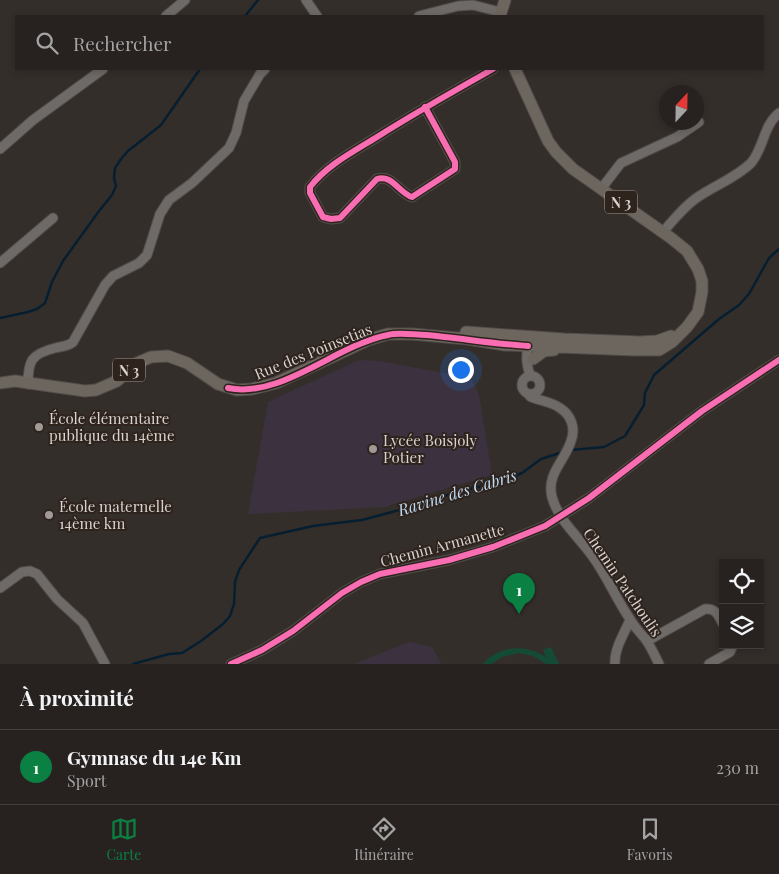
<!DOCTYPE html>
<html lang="fr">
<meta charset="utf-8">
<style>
body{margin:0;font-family:"Playfair Display",serif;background:#2f2a29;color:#f1f3f6}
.controls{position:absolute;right:15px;bottom:15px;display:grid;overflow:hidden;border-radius:0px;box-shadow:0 2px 8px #0003}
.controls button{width:45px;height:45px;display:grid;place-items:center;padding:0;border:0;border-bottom:1px solid #433f3e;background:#272220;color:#f1f3f6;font:25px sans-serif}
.compass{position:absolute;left:659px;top:85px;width:45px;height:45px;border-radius:50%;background:#272220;box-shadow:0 2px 8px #0003;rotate:22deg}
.you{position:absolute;left:460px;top:369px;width:18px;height:18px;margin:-12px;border:4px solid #fff;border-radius:50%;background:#1a73e8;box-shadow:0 0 0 8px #1a73e833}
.badge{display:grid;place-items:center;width:32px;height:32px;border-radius:50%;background:#0b8043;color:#fff;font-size:16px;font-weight:700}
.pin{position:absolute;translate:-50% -41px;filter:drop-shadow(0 1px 2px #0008)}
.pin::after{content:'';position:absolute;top:26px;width:18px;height:15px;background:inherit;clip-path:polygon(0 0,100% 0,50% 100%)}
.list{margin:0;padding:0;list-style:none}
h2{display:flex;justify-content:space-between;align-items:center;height:65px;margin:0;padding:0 20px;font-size:21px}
h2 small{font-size:16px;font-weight:400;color:#a4a4a5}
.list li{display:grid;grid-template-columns:32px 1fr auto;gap:15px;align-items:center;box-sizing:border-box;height:75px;padding:0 20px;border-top:1px solid #433f3e}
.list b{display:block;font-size:19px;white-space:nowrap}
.list p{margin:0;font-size:16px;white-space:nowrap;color:#a4a4a5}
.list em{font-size:16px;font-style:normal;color:#a4a4a5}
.icon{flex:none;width:28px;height:28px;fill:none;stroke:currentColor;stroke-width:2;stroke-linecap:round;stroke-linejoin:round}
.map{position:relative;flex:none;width:779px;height:664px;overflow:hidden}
.search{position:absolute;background:#272220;box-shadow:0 2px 8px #0003;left:15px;right:15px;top:15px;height:55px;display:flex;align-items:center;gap:12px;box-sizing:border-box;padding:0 18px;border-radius:0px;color:#a4a4a5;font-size:19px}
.sheet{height:140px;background:#272220}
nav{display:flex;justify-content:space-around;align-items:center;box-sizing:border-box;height:70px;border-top:1px solid #433f3e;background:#272220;font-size:14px;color:#a4a4a5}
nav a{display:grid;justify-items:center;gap:2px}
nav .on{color:#0b8043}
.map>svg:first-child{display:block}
</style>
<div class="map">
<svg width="779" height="664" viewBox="0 0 779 664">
<rect width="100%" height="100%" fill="#342e2b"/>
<path fill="#3c323f" d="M359,360L379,361L471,378L479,395L492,475L384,507L248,514L268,402Z
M409,642L432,647L441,664H354Z"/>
<path fill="#144b36" d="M551,647L559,664H546L533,656L519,653L502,657L491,664H483C500,645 525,644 546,657L543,650Z"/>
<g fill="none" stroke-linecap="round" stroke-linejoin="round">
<path stroke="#061f30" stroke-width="2.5" d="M245,16L258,0
M0,318L28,312L37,309L45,303L52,282L63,261L99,211L112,195L116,186L114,178L115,168L121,159L128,151L161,125L200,69
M571,450L604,447L625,436L644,405L645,393L654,375L719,319L739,305L749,294L769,258L779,249
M133,664L169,654L182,653L201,641L223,624L230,616L234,604L235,582L239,570L260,538L313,526L362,520L422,504L456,492L497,483L522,473L541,459L563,452"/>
<defs>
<path id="minor" d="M306,0L317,16
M166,16L185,0
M419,16L458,6L473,5L500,12
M425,107L455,162V169L412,197C399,193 392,174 377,179L340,218L331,219L323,217L310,193V187C327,165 353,152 377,137C415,113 454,91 493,69
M0,149L33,120L103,69
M601,189L621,163L677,137L699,122
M663,232C673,220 683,208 695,199C713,186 736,178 751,163C764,148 763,126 779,113
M0,263L53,218
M530,374C526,365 525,349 531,341
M522 385a9 9 0 1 1 18 0a9 9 0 1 1-18 0Z
M28,384C28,361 31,354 55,348C62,346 67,347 73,342L105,285L113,276L139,263L147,255L160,214L169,200L192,183L229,148L236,133L244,101L260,74L265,69
M528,394L531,397C541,401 552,402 560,408C571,415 576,428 571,441C565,461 546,474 552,497C558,520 579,537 593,557C607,576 616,599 630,619C634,627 641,633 646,640C651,647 655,656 659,664
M0,588L22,572L30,571L37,574L57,599L83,623L105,664
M647,641L705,609C716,608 718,615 723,624
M231,664L262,650L293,631L342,593L361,582L380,574L449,560L493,547L545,526L589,498L702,411L779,360
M615,664C614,649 624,634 630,620
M709,664L730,652L733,645"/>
<path id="major" d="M500,16L505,0
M466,332L564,339L640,342L657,341L671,336
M533,359L544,351L554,350
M0,383L15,381L85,391L96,390L117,381L137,363L151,357L168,356L187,363L218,384L237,390L252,389L276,383L368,340L388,334H412L468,339L505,345L634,350H659L672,342L687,327L698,312L702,292V281L698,269L687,251L671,238L573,169L556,152L548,141L515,69"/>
</defs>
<use href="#minor" stroke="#514b49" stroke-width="11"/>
<use href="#major" stroke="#514b49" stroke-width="13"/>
<use href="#minor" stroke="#6e6a67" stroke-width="9"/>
<use href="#major" stroke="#6d665f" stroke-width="11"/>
<defs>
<path id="cycleway" d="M425,107L455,162V169L412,197C399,193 392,174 377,179L340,218L331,219L323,217L310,193V187C327,165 353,152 377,137C415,113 454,91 493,69
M228,388C281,399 336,345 388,335C399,332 414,335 426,335C460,338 494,344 528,346
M231,664L262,650L293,631L342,593L361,582L380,574L449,560L493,547L545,526L589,498L702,411L779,360"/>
</defs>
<use href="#cycleway" stroke="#2e231d" stroke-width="9"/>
<use href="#cycleway" stroke="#f96db3" stroke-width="6"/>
</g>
<g fill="#a09995" stroke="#2e231d" stroke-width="2">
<circle cx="39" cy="427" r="5"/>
<circle cx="373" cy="449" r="5"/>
<circle cx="49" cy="515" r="5"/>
</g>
<g text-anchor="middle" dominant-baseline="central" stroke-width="4" stroke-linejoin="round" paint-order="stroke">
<g fill="#2e231d" stroke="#a69e99" stroke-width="1">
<rect x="605" y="190.5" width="32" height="23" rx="4"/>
<rect x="113" y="358.5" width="32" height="23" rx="4"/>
</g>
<g font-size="14" font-weight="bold" fill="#dad2ce">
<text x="621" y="202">N 3</text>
<text x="129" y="370">N 3</text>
</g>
<g font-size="15" fill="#dad2ce" stroke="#2e231d">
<text transform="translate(313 351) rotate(-22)">Rue des Poinsetias</text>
<text transform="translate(442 545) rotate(-15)">Chemin Armanette</text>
<text transform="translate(623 582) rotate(56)">Chemin Patchoulis</text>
</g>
<g font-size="15" fill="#dad2ce" stroke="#2e231d" text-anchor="start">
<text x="49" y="418">École élémentaire<tspan x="49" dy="17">publique du 14ème</tspan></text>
<text x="383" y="440">Lycée Boisjoly<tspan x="383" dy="17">Potier</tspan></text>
<text x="59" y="506">École maternelle<tspan x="59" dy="17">14ème km</tspan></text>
</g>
<g font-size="16" font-style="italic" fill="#c0ddf5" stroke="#2e231d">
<text transform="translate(457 492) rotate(-17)">Ravine des Cabris</text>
</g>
</g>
</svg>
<div class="controls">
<button><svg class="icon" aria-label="locate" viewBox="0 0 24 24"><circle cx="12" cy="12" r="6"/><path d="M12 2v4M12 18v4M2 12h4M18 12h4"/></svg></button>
<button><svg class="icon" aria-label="layers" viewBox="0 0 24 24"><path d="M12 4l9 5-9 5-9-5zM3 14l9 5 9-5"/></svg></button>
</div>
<svg class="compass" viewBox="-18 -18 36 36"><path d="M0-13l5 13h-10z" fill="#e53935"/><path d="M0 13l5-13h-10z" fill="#a4a4a5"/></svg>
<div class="you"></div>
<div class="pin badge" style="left:519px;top:614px">1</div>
<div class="search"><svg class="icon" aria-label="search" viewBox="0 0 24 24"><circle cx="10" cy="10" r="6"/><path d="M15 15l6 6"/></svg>Rechercher</div>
</div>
<section class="sheet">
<h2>À proximité<small></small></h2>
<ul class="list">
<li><span class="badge">1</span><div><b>Gymnase du 14e Km</b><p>Sport</p></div><em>230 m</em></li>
</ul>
</section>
<nav>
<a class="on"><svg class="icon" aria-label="map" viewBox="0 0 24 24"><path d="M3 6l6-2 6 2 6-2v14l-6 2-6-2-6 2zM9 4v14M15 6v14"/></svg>Carte</a>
<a><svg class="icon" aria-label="directions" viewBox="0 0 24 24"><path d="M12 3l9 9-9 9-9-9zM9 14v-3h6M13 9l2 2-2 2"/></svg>Itinéraire</a>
<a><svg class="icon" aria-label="saved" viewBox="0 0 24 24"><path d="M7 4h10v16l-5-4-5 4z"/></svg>Favoris</a>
</nav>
